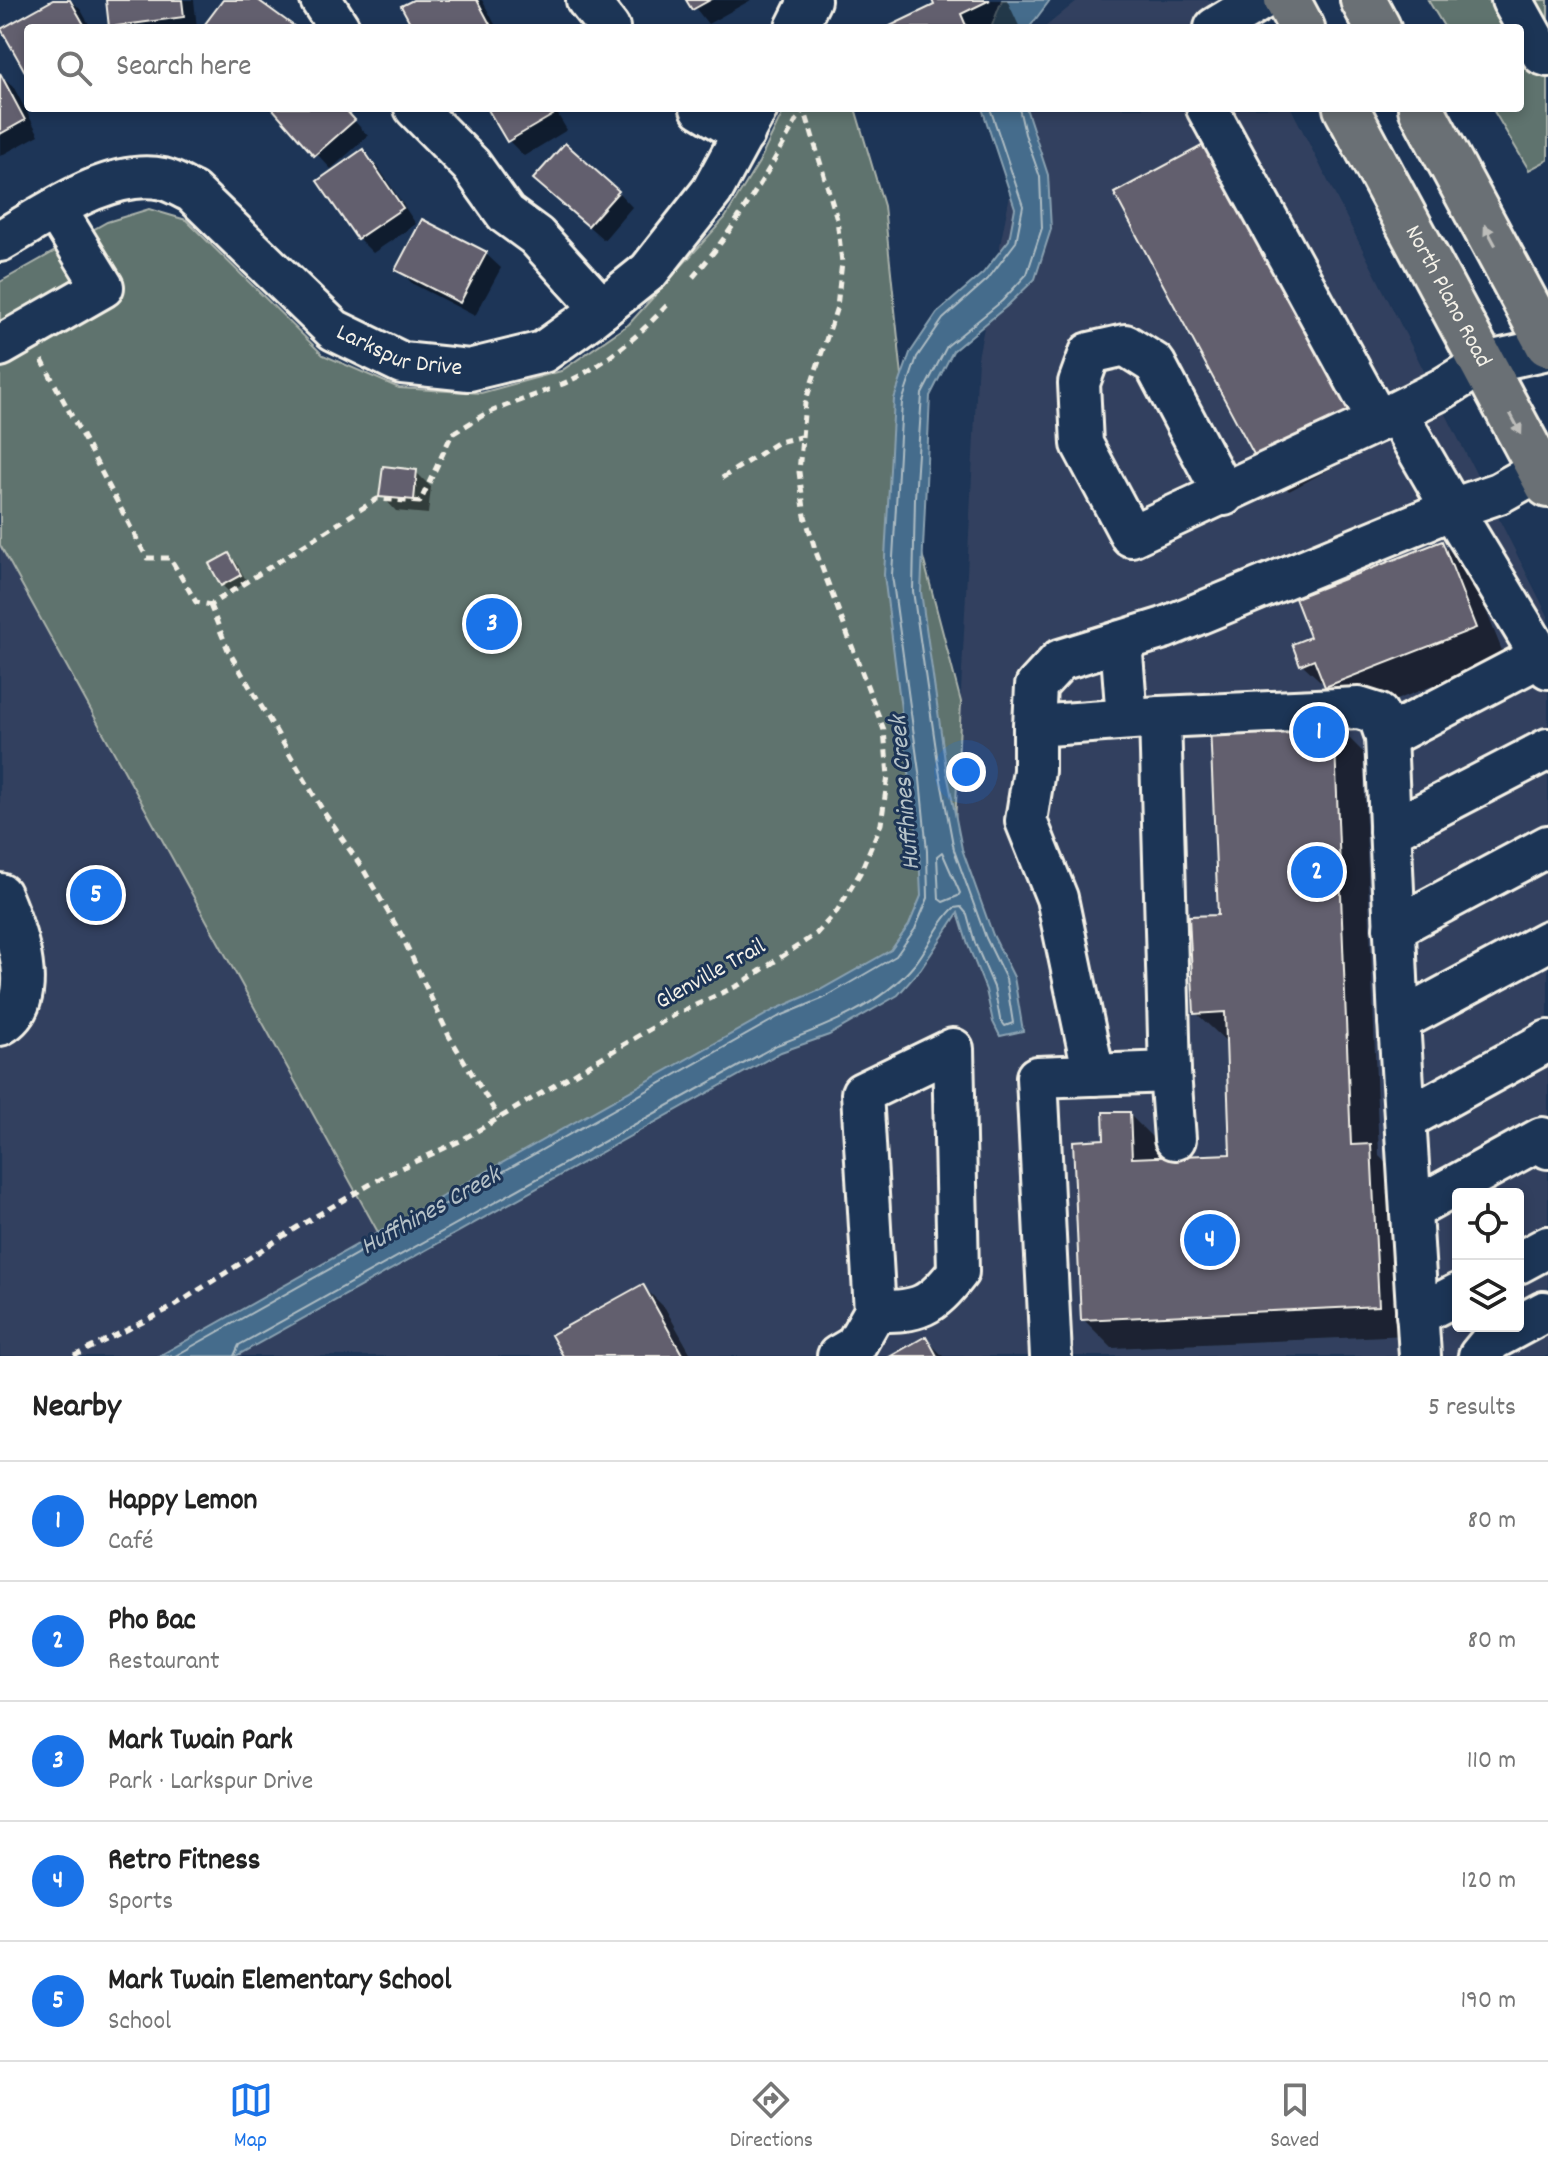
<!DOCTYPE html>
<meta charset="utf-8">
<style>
body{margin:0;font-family:Dekko,sans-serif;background:#f6f6f6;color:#222}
.controls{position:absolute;right:24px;bottom:24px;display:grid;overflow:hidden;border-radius:8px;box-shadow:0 4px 12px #0003}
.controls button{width:72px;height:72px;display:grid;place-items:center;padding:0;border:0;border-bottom:2px solid #e0e0e0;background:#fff;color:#222;font:40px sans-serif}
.you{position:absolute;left:966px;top:772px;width:28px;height:28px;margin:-20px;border:6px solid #fff;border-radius:50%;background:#1a73e8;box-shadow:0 0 0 12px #1a73e833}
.badge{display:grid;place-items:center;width:52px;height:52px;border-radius:50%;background:#1a73e8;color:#fff;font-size:26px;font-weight:700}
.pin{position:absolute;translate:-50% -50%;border:4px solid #fff;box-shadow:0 2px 8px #0006}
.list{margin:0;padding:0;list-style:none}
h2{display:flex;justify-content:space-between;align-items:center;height:104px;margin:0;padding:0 32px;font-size:34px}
h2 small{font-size:26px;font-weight:400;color:#767676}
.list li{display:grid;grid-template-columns:52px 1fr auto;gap:24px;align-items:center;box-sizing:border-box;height:120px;padding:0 32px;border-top:2px solid #e0e0e0}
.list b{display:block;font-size:30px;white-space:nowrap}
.list p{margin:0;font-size:26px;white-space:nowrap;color:#767676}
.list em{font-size:26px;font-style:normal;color:#767676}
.icon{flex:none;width:44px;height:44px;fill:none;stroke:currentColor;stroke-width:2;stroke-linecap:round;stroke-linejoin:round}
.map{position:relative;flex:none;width:1548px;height:1356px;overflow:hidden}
.search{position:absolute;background:#fff;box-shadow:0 4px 12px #0003;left:24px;right:24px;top:24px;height:88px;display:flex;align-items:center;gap:20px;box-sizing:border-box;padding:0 28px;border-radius:8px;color:#767676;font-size:30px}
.sheet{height:704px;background:#fff}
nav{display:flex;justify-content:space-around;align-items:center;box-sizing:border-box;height:112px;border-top:2px solid #e0e0e0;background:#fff;font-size:22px;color:#767676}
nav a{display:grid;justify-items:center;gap:4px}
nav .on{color:#1a73e8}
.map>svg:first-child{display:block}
</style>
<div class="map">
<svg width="1548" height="1356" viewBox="0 0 1548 1356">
<rect width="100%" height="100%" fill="#1d3557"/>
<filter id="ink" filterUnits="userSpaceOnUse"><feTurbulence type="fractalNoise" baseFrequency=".0125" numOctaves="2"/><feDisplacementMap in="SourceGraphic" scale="16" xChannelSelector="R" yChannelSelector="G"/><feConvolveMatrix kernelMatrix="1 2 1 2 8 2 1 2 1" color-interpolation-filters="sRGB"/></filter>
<g filter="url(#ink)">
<path fill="#32415e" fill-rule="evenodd" d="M1078,0H1237L1251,28H1044Z
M1027,108H1291L1548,616V1356H0V545L384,1244L949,926L978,358ZM1458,1194H1518V1326H1458Z"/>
<path fill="#5f736e" stroke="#aab2ab" stroke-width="2" d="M1428,0H1548V160L1529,170L1492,108H1520V28H1445Z
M785,108H855L884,206L920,546L961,702L950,926L385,1245L0,545V282L107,222L149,209L186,220L323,355L399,388L481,393L561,371L629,324L725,218L759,162Z"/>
<path fill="#446c8c" stroke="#8aa1b1" stroke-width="2" d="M1002,0H1050L1029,28H991Z
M982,108H1026L1048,175L1051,229L1035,279L1007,306L953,351L930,396L921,592L946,768L962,849L993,935L1014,977L1023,1031L1000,1036L993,1022L986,990L968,945L958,913L921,969L898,995L829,1035L781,1052L236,1356H159L774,1010L820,990L891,950L909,925L921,896L919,851L884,575L894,399L910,353L937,313L983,273L1009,240L1015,208Z"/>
<path fill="#0007" d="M57,0H71L81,10L91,28H28V73L4,29Z
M108,0H194L197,28H113Z
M417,0H482L497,28H415Z
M689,0H751L708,24Z
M934,0H1007L1020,28H893L937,6Z
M0,75L14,88L39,135L0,156Z
M274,108H343L368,136L331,169Z
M489,108H554L567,130L524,156L509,141Z
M363,152L378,167L416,224L373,253L358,238Z
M1237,175L1379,443L1289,491L1259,461Z
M618,192L632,207L604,240L551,193Z
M486,254L501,268L475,316L413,284L398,269Z
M416,472L431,487L428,514L396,511L382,496Z
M1442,543L1471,573L1505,658L1357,715L1302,664L1313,638Z
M229,555L236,562L247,582L229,592L222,585Z
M1333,722L1363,752L1379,1155L1400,1176L1408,1335L1112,1348L1083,1319L1106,1141L1129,1114L1159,1144L1160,1159L1232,1156L1228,1043L1196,1013L1220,916Z
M643,1286L665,1308L692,1356H565Z
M926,1339L943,1356H895Z"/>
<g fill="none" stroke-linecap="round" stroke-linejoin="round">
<path stroke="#aebcc3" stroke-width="2" d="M942,852L960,893L958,896L943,902L939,899L937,856Z
M175,1356L778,1017L824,998L896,956L915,929L928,898L927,851L920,779L892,575L902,402L917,357L943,319L988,279L1016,242L1023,206L990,108
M234,1356L239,1345L777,1045C827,1026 880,1006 915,964C929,947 938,922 954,908L961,907L967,914L975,943L994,987L1000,1019L1005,1026L1013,1023L1006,979L986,938L954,850L939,770L913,591L915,498L922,394L947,346L1002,301L1027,274L1042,228L1040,177L1025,134L1019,108"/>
</g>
<path fill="#625e6e" stroke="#f4f1e8" stroke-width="2" d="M53,0H70L86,28H28V77L1,29Z
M106,0H182L184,17L109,27Z
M223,0H258L294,26L292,28H202Z
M413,0H477L492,28H413L401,6Z
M686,0H710L692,10Z
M932,0H990L961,14L967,28H891L890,26L934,5Z
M0,73L25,120L0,134Z
M272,108H344L355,120L314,156Z
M487,108H549L553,115L507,142Z
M565,143L619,191L588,226L533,179Z
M1207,143L1351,412L1258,462L1114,193Z
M363,149L403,208L357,239L317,181Z
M422,219L487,252L460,303L395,270Z
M383,466L417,470L414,500L379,497Z
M1442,541L1476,628L1325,687L1314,659L1300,665L1292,644L1310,637L1295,598Z
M229,553L241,575L221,586L209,564Z
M1334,720L1351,1145L1371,1144L1379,1306L1081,1320L1073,1141L1104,1139L1103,1112H1130L1132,1158L1230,1154L1225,1012L1194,1014L1189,916L1218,915L1210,725Z
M643,1284L683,1356H563L551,1335Z
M926,1336L937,1356H891Z"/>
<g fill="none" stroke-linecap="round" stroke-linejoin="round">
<defs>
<g id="minor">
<path d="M321,0L339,28"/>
<path d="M587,0L609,28"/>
<path d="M1512,0L1542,54L1548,56"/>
<path d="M796,28L810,0"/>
<path d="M1215,28L1261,0"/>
<path d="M415,108L471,165L506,214L536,236L602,309"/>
<path d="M701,108L744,134"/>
<path d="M1207,108L1378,421"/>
<path id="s1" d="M0,241C44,216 110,167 163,179C172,181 183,188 192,192L334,330L402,363L469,370L543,352L589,319L649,271L712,191L757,108"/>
<path d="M0,346L103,287L56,210"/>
<path d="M1540,470L1499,493L1452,509L1548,668"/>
<path d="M1224,495L1155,364L1125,345L1090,353L1079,383L1082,444L1131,536L1378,421L1442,389L1484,363L1548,349"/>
<path d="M1121,641L1127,719"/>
<path d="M1034,726L1036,686L1060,660L1164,628L1452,509L1396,412"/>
<path d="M1386,737L1541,656"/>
<path d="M1390,831L1548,749"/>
<path d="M0,894C15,929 43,1001 0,1025"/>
<path d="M1394,928L1548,846"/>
<path d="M1399,1021L1548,941"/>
<path d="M1170,1072L1175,1139"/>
<path d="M1094,1075L1057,898L1026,821L1034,771V726L1160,717"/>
<path d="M1406,1119L1548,1041"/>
<path d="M1411,1210L1542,1138L1548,1148"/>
<path d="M1518,1263L1548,1247"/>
<path d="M1417,1315L1458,1294"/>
<path d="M838,1356L855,1346L875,1311L862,1093L953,1049L958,1272C931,1307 919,1312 875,1311"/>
<path d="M1051,1356L1037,1077L1170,1072L1160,717L1359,708L1378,714L1386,737L1399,1021L1420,1356"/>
<path d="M1479,1356L1492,1340L1544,1312"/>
</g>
<g id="major">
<path d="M1287,0L1302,28"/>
<path d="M1363,0L1378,28"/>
<path id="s2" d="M1346,108L1548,485"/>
<path d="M1421,108L1548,344"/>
</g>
</defs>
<use href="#minor" stroke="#f4f1e8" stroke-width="46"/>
<use href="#major" stroke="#f4f1e8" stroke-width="50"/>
<path stroke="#f4f1e8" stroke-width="5" stroke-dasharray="8 6" stroke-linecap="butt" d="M693,277C738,226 770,168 803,109
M42,360L147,558H170L196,602L210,605L377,499L420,502L452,434L485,414L551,389
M560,385C602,368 640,335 670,302
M722,478L778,442L800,437
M210,605L228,650L325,814L363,869L402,936L449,1036L499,1118
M74,1356L169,1309L299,1226L388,1174L460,1141L674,1015L739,985L816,934L837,911L860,873L881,824L888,776L884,730L816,552L805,516L799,472L805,403L837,307L842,262L837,219L804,108"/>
<use href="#minor" stroke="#1d3557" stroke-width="40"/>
<use href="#major" stroke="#6a7074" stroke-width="44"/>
</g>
<defs><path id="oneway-solid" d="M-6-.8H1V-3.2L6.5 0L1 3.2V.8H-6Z" transform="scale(2)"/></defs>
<g fill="#bdbdba">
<use href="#oneway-solid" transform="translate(1490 235) rotate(-118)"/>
<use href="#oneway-solid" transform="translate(1516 424) rotate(62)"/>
</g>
</g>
<g text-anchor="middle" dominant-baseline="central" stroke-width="6" stroke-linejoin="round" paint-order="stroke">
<g font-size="24" fill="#f4f1e8" stroke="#1d3557">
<text stroke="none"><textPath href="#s2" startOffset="214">North Plano Road</textPath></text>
<text stroke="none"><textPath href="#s1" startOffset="478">Larkspur Drive</textPath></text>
<text transform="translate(711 975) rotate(-29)">Glenville Trail</text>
</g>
<g font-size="26" font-style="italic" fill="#b6c2c8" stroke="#1d3557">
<text transform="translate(906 793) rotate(-95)">Huffhines Creek</text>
<text transform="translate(431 1212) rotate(-29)">Huffhines Creek</text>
</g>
</g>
</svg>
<div class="controls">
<button><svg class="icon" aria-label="locate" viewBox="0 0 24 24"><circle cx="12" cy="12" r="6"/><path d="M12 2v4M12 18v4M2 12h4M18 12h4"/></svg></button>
<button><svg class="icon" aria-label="layers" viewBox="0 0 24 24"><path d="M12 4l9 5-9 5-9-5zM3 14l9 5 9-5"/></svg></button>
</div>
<div class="you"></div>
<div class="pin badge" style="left:1319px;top:732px">1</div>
<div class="pin badge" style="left:1317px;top:872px">2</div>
<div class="pin badge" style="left:492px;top:624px">3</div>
<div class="pin badge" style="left:1210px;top:1240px">4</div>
<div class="pin badge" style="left:96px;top:895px">5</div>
<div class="search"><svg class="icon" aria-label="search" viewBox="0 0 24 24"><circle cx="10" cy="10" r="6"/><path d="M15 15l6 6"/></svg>Search here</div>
</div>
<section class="sheet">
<h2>Nearby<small>5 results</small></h2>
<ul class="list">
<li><span class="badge">1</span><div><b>Happy Lemon</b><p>Café</p></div><em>80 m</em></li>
<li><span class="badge">2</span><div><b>Pho Bac</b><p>Restaurant</p></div><em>80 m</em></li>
<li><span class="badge">3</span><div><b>Mark Twain Park</b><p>Park · Larkspur Drive</p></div><em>110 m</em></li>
<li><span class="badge">4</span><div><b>Retro Fitness</b><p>Sports</p></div><em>120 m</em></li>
<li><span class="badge">5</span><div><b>Mark Twain Elementary School</b><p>School</p></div><em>190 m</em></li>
</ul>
</section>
<nav>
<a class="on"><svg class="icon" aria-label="map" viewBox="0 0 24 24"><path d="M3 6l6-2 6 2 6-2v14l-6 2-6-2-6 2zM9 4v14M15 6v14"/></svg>Map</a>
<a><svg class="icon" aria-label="directions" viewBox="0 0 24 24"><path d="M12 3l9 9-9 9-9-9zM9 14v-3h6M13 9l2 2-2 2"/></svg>Directions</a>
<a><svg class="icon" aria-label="saved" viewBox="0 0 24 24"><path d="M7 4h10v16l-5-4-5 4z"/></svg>Saved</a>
</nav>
